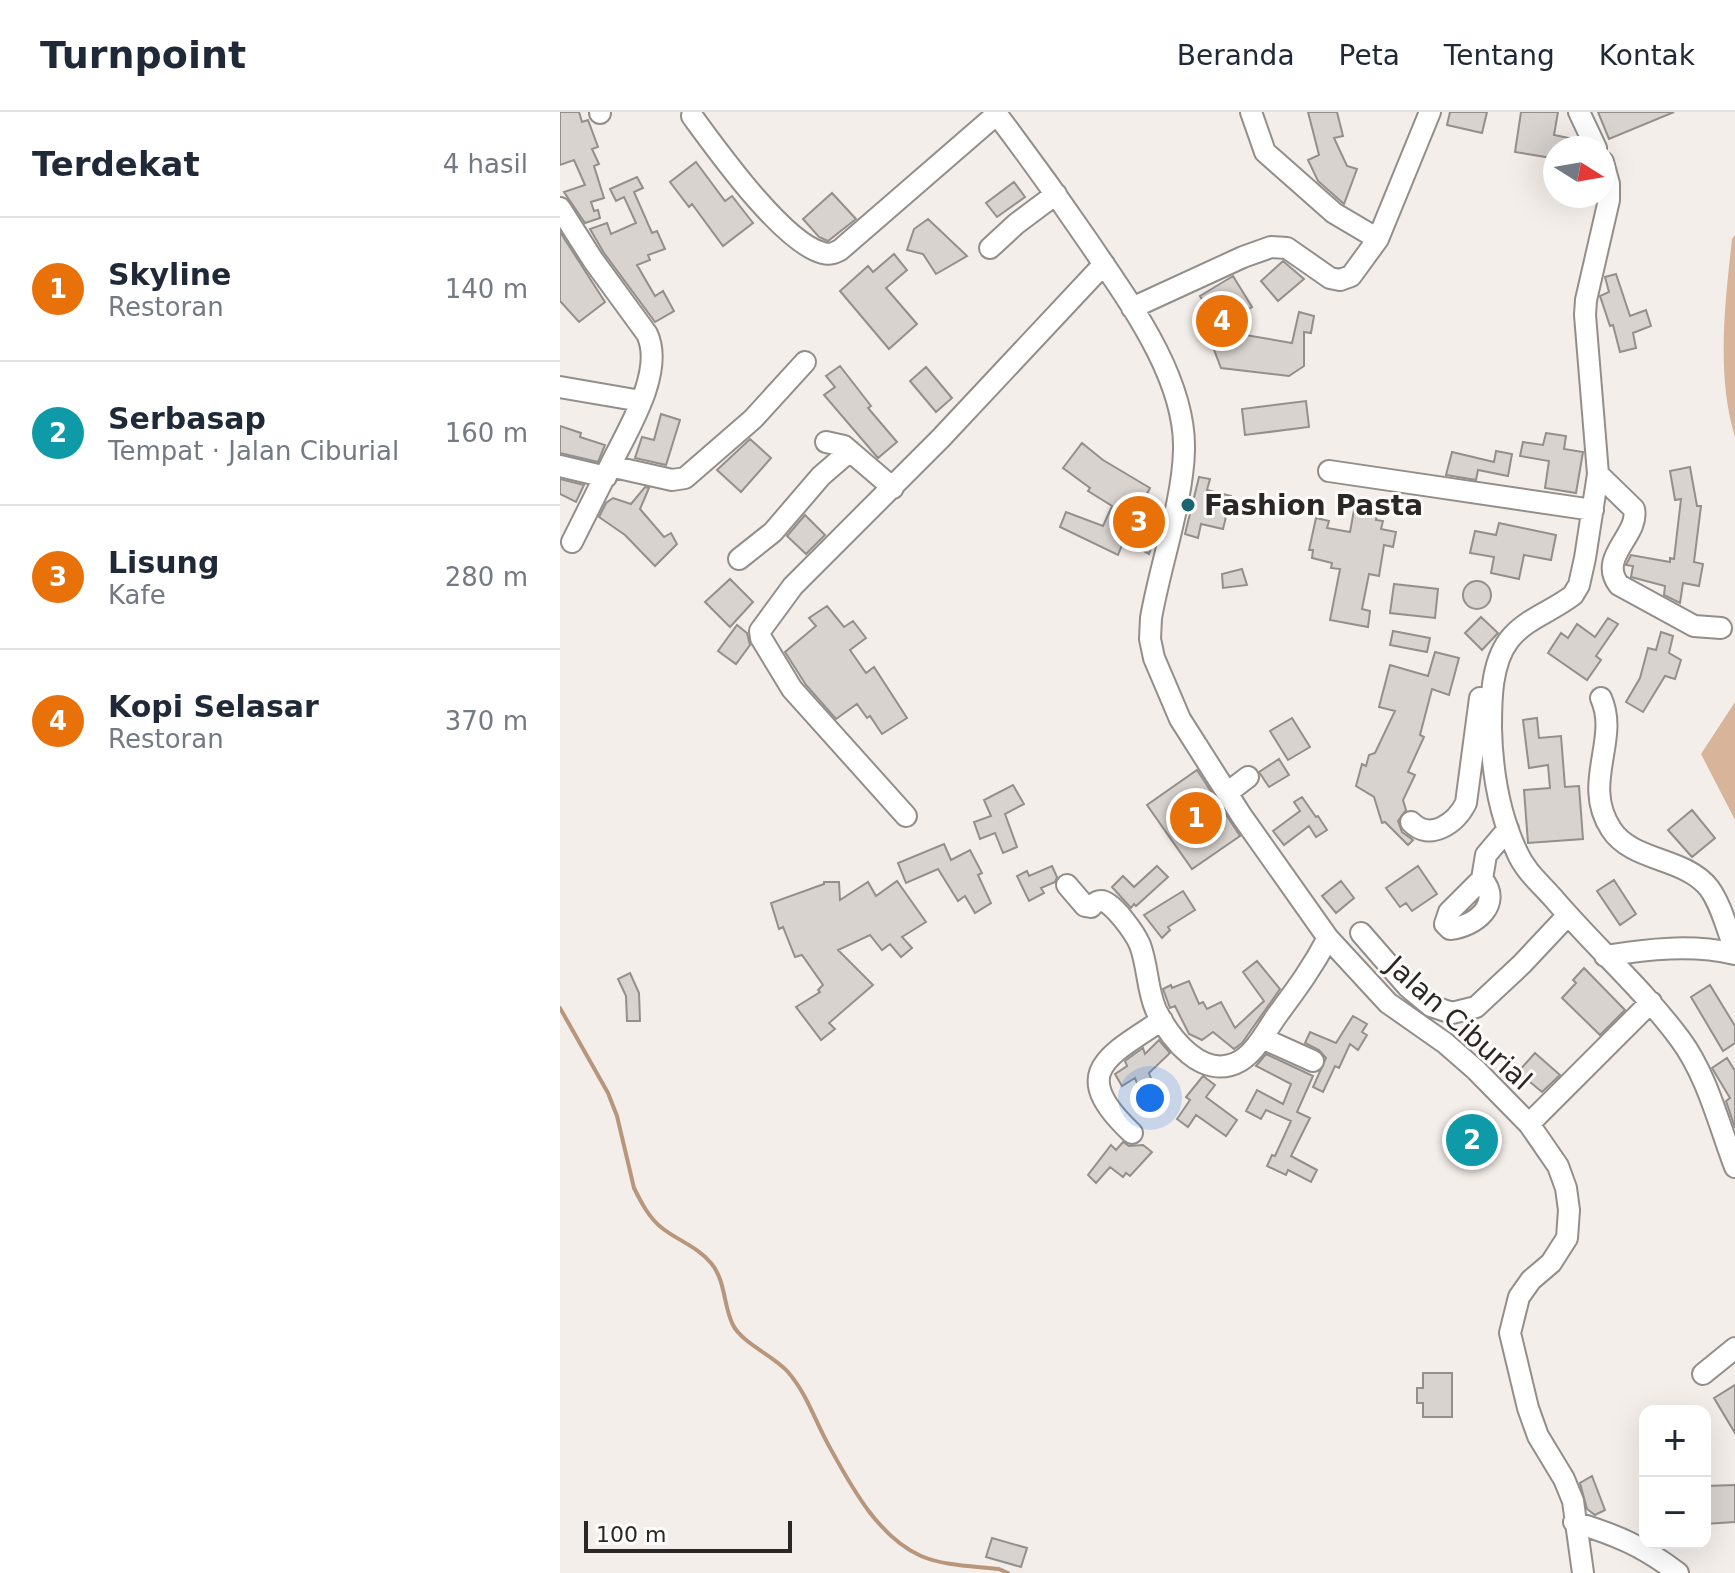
<!DOCTYPE html>
<html lang="id">
<meta charset="utf-8">
<style>
body{margin:0;font-family:"DejaVu Sans",sans-serif;background:#f6f6f7;color:#1f2937}
.controls{position:absolute;right:24px;bottom:24px;display:grid;overflow:hidden;border-radius:16px;box-shadow:0 8px 32px #0002}
.controls button{width:72px;height:72px;display:grid;place-items:center;padding:0;border:0;border-bottom:2px solid #e0e1e3;background:#fff;color:#1f2937;font:40px sans-serif}
.compass{position:absolute;left:983px;top:24px;width:72px;height:72px;border-radius:50%;background:#fff;box-shadow:0 8px 32px #0002;rotate:101deg}
.scale{position:absolute;left:24px;bottom:20px;width:208px;box-sizing:border-box;padding-left:8px;border:4px solid #2a2826;border-top:0;font-size:22px;line-height:28px;white-space:nowrap;color:#2a2826;-webkit-text-stroke:6px #fefcfa;paint-order:stroke}
.you{position:absolute;left:590px;top:986px;width:28px;height:28px;margin:-20px;border:6px solid #fff;border-radius:50%;background:#1a73e8;box-shadow:0 0 0 12px #1a73e833}
.badge{display:grid;place-items:center;width:52px;height:52px;border-radius:50%;background:#1b6571;color:#fff;font-size:26px;font-weight:700}
.pin{position:absolute;translate:-50% -50%;border:4px solid #fff;box-shadow:0 2px 8px #0006}
.list{margin:0;padding:0;list-style:none}
h2{display:flex;justify-content:space-between;align-items:center;height:104px;margin:0;padding:0 32px;font-size:34px}
h2 small{font-size:26px;font-weight:400;color:#747a83}
.list li{display:grid;grid-template-columns:52px 1fr auto;gap:24px;align-items:center;box-sizing:border-box;height:144px;padding:0 32px;border-top:2px solid #e0e1e3}
.list b{display:block;font-size:30px;white-space:nowrap}
.list p{margin:0;font-size:26px;white-space:nowrap;color:#747a83}
.list em{font-size:26px;font-style:normal;color:#747a83}
.map{position:relative;flex:none;width:1175px;height:1461px;overflow:hidden}
header{display:flex;align-items:center;gap:48px;box-sizing:border-box;height:112px;padding:0 40px;background:#fff;border-bottom:2px solid #e0e1e3}
header strong{font-size:38px}
nav{display:flex;gap:44px;margin-inline-start:auto;font-size:28px}
main{display:flex}
aside{flex:1;background:#fff}
.map>svg:first-child{display:block}
</style>
<header>
<strong>Turnpoint</strong>
<nav><a>Beranda</a><a>Peta</a><a>Tentang</a><a>Kontak</a></nav>
</header>
<main>
<aside>
<h2>Terdekat<small>4 hasil</small></h2>
<ul class="list">
<li><span class="badge" style="background:#e8710a">1</span><div><b>Skyline</b><p>Restoran</p></div><em>140 m</em></li>
<li><span class="badge" style="background:#0f9aa8">2</span><div><b>Serbasap</b><p>Tempat · Jalan Ciburial</p></div><em>160 m</em></li>
<li><span class="badge" style="background:#e8710a">3</span><div><b>Lisung</b><p>Kafe</p></div><em>280 m</em></li>
<li><span class="badge" style="background:#e8710a">4</span><div><b>Kopi Selasar</b><p>Restoran</p></div><em>370 m</em></li>
</ul>
</aside>
<div class="map">
<svg width="1175" height="1461" viewBox="0 0 1175 1461">
<rect width="100%" height="100%" fill="#f4eeea"/>
<path fill="#d8b59a" d="M1175,123V325C1156,262 1165,192 1172,127Z
M1175,590V708L1141,642Z"/>
<g fill="none" stroke-linecap="round" stroke-linejoin="round">
<path stroke="#b7967c" stroke-width="4" d="M0,896L48,981L57,1004L74,1076C81,1090 89,1106 102,1116C117,1128 138,1135 151,1151C166,1169 163,1193 173,1213C182,1231 214,1244 228,1260C247,1282 255,1309 269,1334C291,1374 318,1425 361,1444C384,1454 414,1454 439,1457L448,1461"/>
</g>
<path fill="#d8d3cf" stroke="#948f8b" stroke-width="2" d="M0,0H19L22,10L28,8L38,35L32,37L39,52L34,54L44,86L31,90L34,99L38,98L40,106L25,111L4,80L25,73L14,48L0,53Z
M748,0H777L783,24L774,26L787,54L797,57L784,92L758,69L748,48L759,43Z
M890,0H927L922,21L887,13Z
M961,0H998L994,23L1018,28L1022,36H994L992,46L955,40Z
M1038,0H1114L1049,27Z
M136,50L165,89L172,84L193,111L163,134L132,92L129,95L110,70Z
M77,65L83,76L74,80L92,121L97,119L105,137L88,143L90,148L77,153L95,184L103,179L114,199L95,210L44,141L30,117L47,111L51,122L76,111L64,85L56,89L50,77Z
M454,70L465,85L437,105L426,91Z
M272,81L296,107L268,129L259,125L243,107Z
M368,107L407,144L376,162L363,142L347,138L354,117Z
M0,120L45,190L19,210L0,189Z
M334,142L347,158L326,176L357,212L329,237L280,179L308,154L313,160Z
M723,149L744,167L718,189L701,169Z
M1056,162L1070,204L1086,198L1091,214L1073,221L1076,236L1060,240L1053,213L1050,214L1040,184L1049,180L1045,165Z
M673,164L692,195L659,216L640,184Z
M739,200L754,204L751,221L744,220V254L729,264L661,256L653,235L668,220L732,231Z
M280,254L311,294L308,296L337,330L318,346L264,283L275,275L266,264Z
M366,255L392,286L376,300L350,269Z
M746,289L749,315L685,323L682,297Z
M101,302L120,308L106,353L75,346L82,325L94,328Z
M0,314L21,321L20,325L45,333L38,350L0,341Z
M986,321L1006,324L1004,337L1023,340L1016,381L985,376L989,349L960,344L963,330L983,333Z
M190,327L211,346L181,380L157,358Z
M522,331L543,348L590,376L576,402L599,414L589,442L564,428L558,443L500,415L506,400L543,414L552,394L528,379L530,376L503,356Z
M936,339L952,342L948,364L918,358L916,368L886,363L892,340L934,350Z
M1130,355L1137,394H1141L1134,450L1143,452L1139,474L1123,471L1120,491L1104,483L1105,474L1071,465L1073,454L1066,453L1071,443L1110,450V446L1114,447L1121,387L1115,388L1110,359Z
M639,365L650,367L647,378L671,384L663,417L641,412L638,426L625,422Z
M0,367L24,373L16,390L0,382Z
M85,375L89,376L80,397L104,425L111,421L117,432L95,454L65,423L39,405L46,391L53,386L71,392Z
M796,387L819,392L816,408L823,409L821,417L836,420L833,435L824,433L819,464L809,462L802,497L810,499L808,515L770,508L780,457L771,456L772,451L752,446L753,438H749L756,406L769,409L767,416L790,420Z
M245,403L265,423L246,442L227,424Z
M939,411L996,423L991,448L964,443L959,467L931,461L934,445L910,441L915,419L936,423Z
M682,457L687,473L663,476L662,462Z
M170,467L193,490L170,515L145,490Z
M903 483a14 14 0 1 1 28 0a14 14 0 1 1-28 0Z
M834,472L878,477L875,506L830,501Z
M267,494L284,515L293,509L306,526L290,538L306,561L314,555L347,606L322,622L310,604L307,606L297,592L276,607L246,573L225,540L256,514L249,506Z
M921,505L938,521L922,538L905,521Z
M1048,506L1058,512L1036,544L1041,548L1027,568L988,541L1001,521L1008,526L1017,512L1035,525Z
M177,513L187,521L190,533L176,552L158,539Z
M833,519L870,526L867,540L830,533Z
M1101,520L1113,524L1109,541L1121,548L1115,567L1105,564L1083,600L1066,590L1080,566L1088,536L1096,538Z
M875,540L899,546L889,583L872,577L860,623L864,625L848,660L855,663L843,688L846,698L838,709L842,720L853,728L848,733L825,710L822,711L814,685L796,674L802,652L806,654L809,643L815,641L835,599L819,595L830,553L868,564Z
M732,606L750,635L728,648L710,619Z
M977,606L979,626L1001,624L1005,675L1019,674L1023,727L968,731L964,678L990,676L988,653L969,656L963,608Z
M719,647L729,663L709,675L699,660Z
M637,658L680,724L632,757L587,693Z
M453,673L464,692L445,702L457,735L443,741L435,721L420,727L414,710L431,704L424,688Z
M742,685L756,705L758,704L767,718L756,725L749,714L724,733L713,719L740,699L734,690Z
M1132,698L1155,726L1132,745L1108,718Z
M384,732L391,748L410,738L422,761L418,763L431,791L415,801L405,784L398,789L378,757L346,771L338,751Z
M492,754L497,765L495,770L481,776L484,781L469,789L457,764L467,759L469,764Z
M597,754L608,765L576,794L574,792L571,796L552,775L563,764L574,775Z
M858,754L877,782L852,799L846,791L840,795L826,776Z
M1054,768L1076,802L1060,813L1037,779Z
M337,769L366,810L342,825L352,836L341,845L330,832L322,838L310,823L278,838L313,873L269,911L275,917L261,928L236,895L260,880L258,878L263,873L242,843L235,845L223,815L219,817L211,791L264,772V770H279L280,788L308,770L316,784Z
M781,769L794,786L776,801L762,784Z
M623,779L635,798L608,815L610,818L602,826L584,803Z
M697,849L720,877L682,931L674,937L653,920L642,928L629,922L615,894L610,896L603,877L611,873L612,876L629,869L639,892L643,890L647,897L661,890L675,916L704,889L683,860Z
M1024,856L1065,898L1040,923L1002,886L1016,871L1013,868Z
M70,861L79,881L80,909H67L66,884L58,867Z
M1150,873L1175,914V931L1163,939L1131,885Z
M793,904L807,912L802,920L807,923L798,938L790,932L779,956L775,954L763,980L753,975L766,946L759,938L745,931L750,920L776,931Z
M599,928L610,941L589,961L592,969L578,974L575,966L562,974L555,962L567,954L565,949L573,943L583,936L585,942Z
M975,941L1000,963L982,980L958,960Z
M706,942L753,964L737,1000L750,1006L731,1044L757,1058L751,1070L728,1058L726,1063L707,1054L712,1043L715,1044L731,1009L706,998L701,1007L686,999L697,978L723,992L731,972L696,954Z
M1167,946L1175,959V1016L1166,989L1170,986L1152,956Z
M643,964L655,973L646,985L677,1008L666,1024L636,1003L628,1015L617,1007L630,988L626,985Z
M909,1004L918,1014L921,1011L931,1020L928,1024L937,1032L918,1051L909,1043L899,1052L887,1038L894,1032L887,1025Z
M563,1030L569,1034L583,1033L592,1040L570,1064L566,1061L563,1065L550,1055L536,1071L528,1063L551,1033L556,1038Z
M863,1261H892V1305H863V1291H857V1276H863Z
M1175,1273V1321L1154,1286Z
M1032,1364L1045,1398L1035,1403L1027,1397L1020,1371Z
M1175,1373V1410L1145,1412V1374Z
M432,1426L467,1436L461,1455L426,1445Z"/>
<g fill="none" stroke-linecap="round" stroke-linejoin="round">
<defs>
<path id="minor" d="M40,0V1
M435,0C467,42 498,85 528,129C567,187 626,265 624,338C623,389 600,454 591,506L590,527L594,546L620,607L681,703L768,826L828,891L885,931L916,958L969,1012L998,1054L1006,1076L1009,1098L1007,1126L991,1151L971,1168L959,1185L950,1221L968,1296L978,1324L1004,1367L1013,1389L1023,1461
M691,0L705,40L774,101L818,127
M1019,0L1036,36
M132,4C157,38 223,131 263,141C270,143 274,141 280,138L437,2
M1043,50L1049,72V88L1026,188L1025,203L1038,362L1025,446L1019,473L1013,483C993,499 965,507 949,528C931,552 931,588 931,616C932,658 939,702 957,740C965,759 981,772 994,787C1035,835 1083,877 1120,927C1147,963 1159,1013 1175,1055
M0,96L33,148L87,222C105,260 67,319 50,354L112,368L125,366L193,307L245,250
M430,136L456,112L496,82
M572,196L683,145L711,135L727,136L770,166L780,168L791,164L818,127L870,0
M0,275L81,289
M266,330L284,334L333,376
M0,354L46,365
M769,359L1033,398
M1038,362L1074,397C1080,423 1037,445 1059,473L1134,514L1161,516
M12,430L50,354
M179,447L213,420L261,364L290,339
M1041,586C1060,628 1021,671 1051,717C1072,750 1125,745 1149,776C1162,794 1167,818 1175,838
M667,681L688,665
M346,704L232,577L201,526L200,519L233,474L381,326L544,152
M851,710C870,730 896,711 906,691L920,586
M922,767C944,792 914,815 890,817L885,812L889,800L922,767L926,743L948,717
M507,773L525,794L531,795C534,792 536,789 541,789C552,788 576,823 580,833C588,854 587,878 596,898C610,926 643,970 680,949C696,940 707,917 718,902C738,875 752,856 768,826
M801,821L848,875L871,894L892,901L916,895L962,852L1008,803
M1045,844C1088,837 1132,832 1175,842
M702,926L753,949
M969,1012L1091,890
M572,1021C508,961 546,945 602,908
M1143,1262L1175,1236
M1014,1410C1056,1423 1083,1434 1118,1461"/>
</defs>
<use href="#minor" stroke="#938e8a" stroke-width="24"/>
<use href="#minor" stroke="#fff" stroke-width="20"/>
</g>
<circle fill="#1b6571" stroke="#fefcfa" stroke-width="3" cx="628" cy="393" r="8"/>
<g text-anchor="middle" dominant-baseline="central" stroke-width="6" stroke-linejoin="round" paint-order="stroke">
<g font-size="28" font-weight="bold" fill="#2a2826" stroke="#fefcfa" text-anchor="start">
<text x="644" y="393">Fashion Pasta</text>
</g>
<g font-size="28" fill="#2a2826" stroke="#fefcfa">
<text transform="translate(899 911) rotate(42)">Jalan Ciburial</text>
</g>
</g>
</svg>
<div class="controls">
<button>+</button>
<button>−</button>
</div>
<svg class="compass" viewBox="-18 -18 36 36"><path d="M0-13l5 13h-10z" fill="#e53935"/><path d="M0 13l5-13h-10z" fill="#747a83"/></svg>
<div class="scale">100 m</div>
<div class="you"></div>
<div class="pin badge" style="left:636px;top:706px;background:#e8710a">1</div>
<div class="pin badge" style="left:912px;top:1028px;background:#0f9aa8">2</div>
<div class="pin badge" style="left:579px;top:410px;background:#e8710a">3</div>
<div class="pin badge" style="left:662px;top:209px;background:#e8710a">4</div>
</div>
</main>
